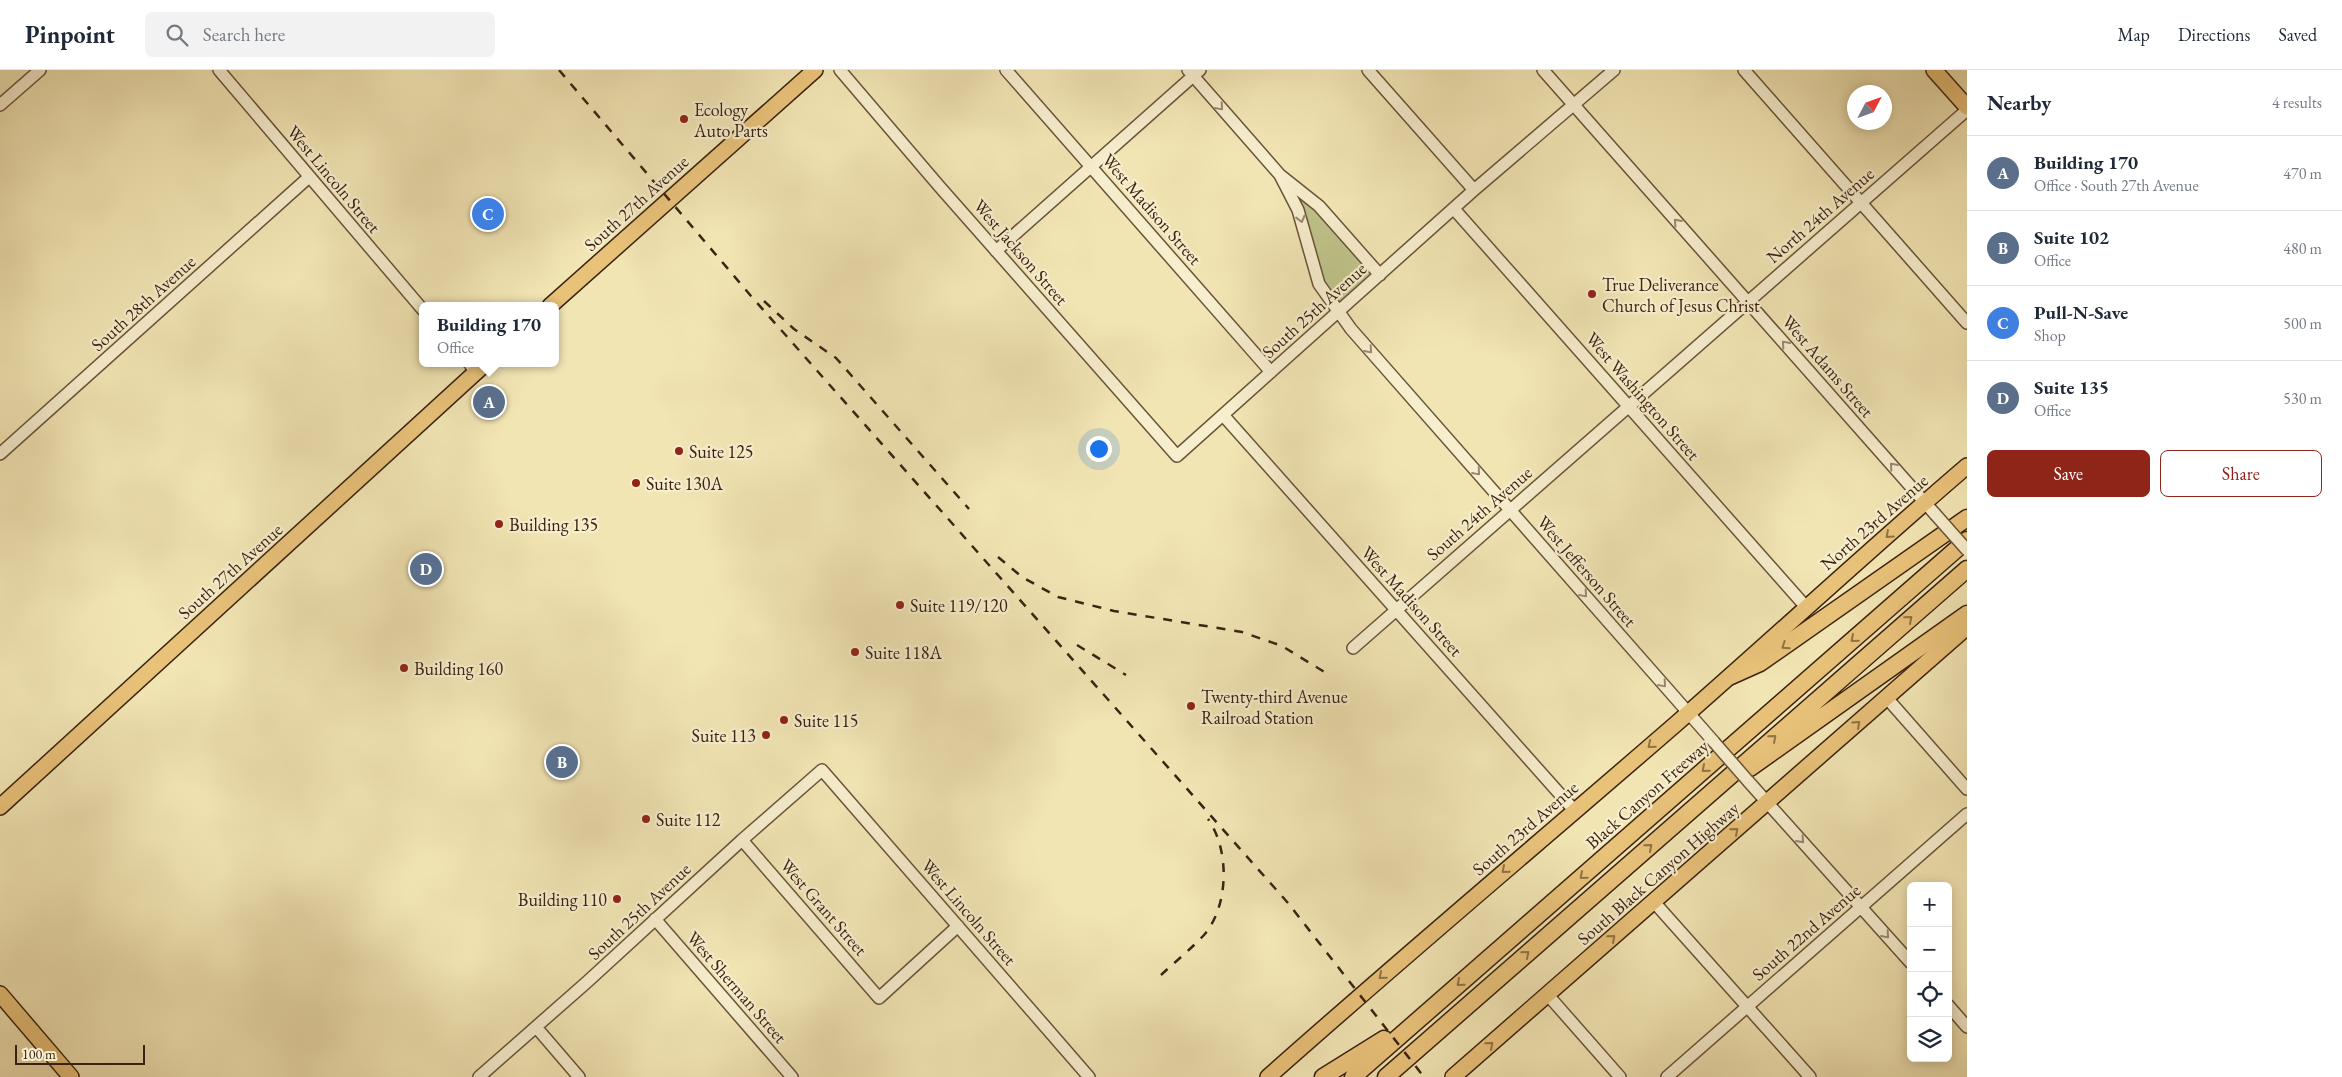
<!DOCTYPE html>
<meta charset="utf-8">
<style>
body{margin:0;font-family:"EB Garamond",serif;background:#f2f2f3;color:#1f2937}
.controls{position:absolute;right:15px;bottom:15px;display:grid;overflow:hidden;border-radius:8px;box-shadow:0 2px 12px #0003}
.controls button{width:45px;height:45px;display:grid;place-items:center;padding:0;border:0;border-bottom:1px solid #e0e1e3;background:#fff;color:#1f2937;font:25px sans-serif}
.compass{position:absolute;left:1847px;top:15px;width:45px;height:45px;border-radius:50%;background:#fff;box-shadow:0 2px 12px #0003;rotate:49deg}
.scale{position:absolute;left:15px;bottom:12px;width:130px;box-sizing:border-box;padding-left:5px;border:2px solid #3b2310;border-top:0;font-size:14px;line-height:18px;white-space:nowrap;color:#3b2310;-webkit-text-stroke:4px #f7eece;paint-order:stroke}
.you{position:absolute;left:1098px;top:378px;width:18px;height:18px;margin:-12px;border:4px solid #fff;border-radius:50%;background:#1a73e8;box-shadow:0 0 0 8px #1a73e833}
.badge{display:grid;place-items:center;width:32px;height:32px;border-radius:50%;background:#8f2418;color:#fff;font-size:16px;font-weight:700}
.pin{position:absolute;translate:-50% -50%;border:2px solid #fff;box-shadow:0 1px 5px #0006}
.popup{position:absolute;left:419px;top:232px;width:140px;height:65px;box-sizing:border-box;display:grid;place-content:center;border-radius:8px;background:#fff;filter:drop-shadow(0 1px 4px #0005);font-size:16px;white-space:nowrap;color:#747a83}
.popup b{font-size:19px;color:#1f2937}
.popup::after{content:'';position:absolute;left:50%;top:100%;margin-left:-10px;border:10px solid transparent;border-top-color:#fff}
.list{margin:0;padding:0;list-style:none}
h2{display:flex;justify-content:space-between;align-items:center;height:65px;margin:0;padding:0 20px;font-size:21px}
h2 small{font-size:16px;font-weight:400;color:#747a83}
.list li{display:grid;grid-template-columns:32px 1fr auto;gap:15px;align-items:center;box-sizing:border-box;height:75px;padding:0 20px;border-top:1px solid #e0e1e3}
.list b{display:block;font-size:19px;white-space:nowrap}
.list p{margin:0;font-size:16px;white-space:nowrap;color:#747a83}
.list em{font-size:16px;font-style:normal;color:#747a83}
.actions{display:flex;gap:10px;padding:15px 20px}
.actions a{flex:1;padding:11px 0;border:1px solid #8f2418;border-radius:8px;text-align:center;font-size:18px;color:#8f2418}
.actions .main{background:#8f2418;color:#fff}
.icon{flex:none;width:28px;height:28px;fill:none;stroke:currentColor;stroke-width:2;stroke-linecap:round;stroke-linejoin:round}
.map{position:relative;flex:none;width:1967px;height:1007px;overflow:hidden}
header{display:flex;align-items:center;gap:30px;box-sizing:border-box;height:70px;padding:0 25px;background:#fff;border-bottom:1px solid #e0e1e3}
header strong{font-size:24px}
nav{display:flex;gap:28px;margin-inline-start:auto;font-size:18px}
.search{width:350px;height:45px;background:#f2f2f3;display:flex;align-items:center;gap:12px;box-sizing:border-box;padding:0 18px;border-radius:8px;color:#747a83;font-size:19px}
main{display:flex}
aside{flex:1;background:#fff}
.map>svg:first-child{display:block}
</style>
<header>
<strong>Pinpoint</strong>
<div class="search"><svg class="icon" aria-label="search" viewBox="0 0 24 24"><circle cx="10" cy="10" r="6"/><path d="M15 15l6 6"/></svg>Search here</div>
<nav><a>Map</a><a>Directions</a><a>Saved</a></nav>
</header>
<main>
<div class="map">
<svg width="1967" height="1007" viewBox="0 0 1967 1007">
<rect width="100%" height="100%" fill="#f2e5b4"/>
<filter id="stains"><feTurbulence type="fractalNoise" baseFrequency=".004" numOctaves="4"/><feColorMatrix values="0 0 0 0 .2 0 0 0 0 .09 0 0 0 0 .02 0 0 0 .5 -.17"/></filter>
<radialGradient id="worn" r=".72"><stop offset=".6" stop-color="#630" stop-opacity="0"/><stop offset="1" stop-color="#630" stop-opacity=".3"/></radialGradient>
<path fill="#bfc38a" stroke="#7d734d" d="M1280,105L1380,205L1338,243L1327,227Z"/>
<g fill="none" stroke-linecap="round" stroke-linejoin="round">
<defs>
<path id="minor" d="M219,0L423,240
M840,0L939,116L1177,386L1474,120L1614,0
M1006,0L1271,302
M1188,0L1280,105L1319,136L1380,205
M1368,0L1474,120
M1543,0L1935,444
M1744,0L1967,253
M0,35L40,0
M1280,105L1298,140L1319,214L1351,259L1714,672
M1454,139L1806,537
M996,181L1200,0
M469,293L476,302
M1223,345L1574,740
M0,384L309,107
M1353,578L1967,40
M1886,627L1967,719
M1748,711L1911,893
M742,770L879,928L958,856
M1654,832L1810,1007
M655,849L792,1007
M1547,924L1620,1007
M1948,935L1967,957
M536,957L579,1007
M479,1007L587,912L742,770L822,700L1089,1007
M1667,1007L1967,744"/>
<path id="major" d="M1934,0L1967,37
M550,236L815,0
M0,737L486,293
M0,924L71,1007
M1268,1007C1403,887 1541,771 1677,653C1774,568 1869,480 1967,396
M1453,1007L1967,557"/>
<path id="highway" d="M1731,606L1760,593L1967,448
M1750,698L1967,544
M1323,1007L1384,969
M1353,1007L1967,470
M1386,1007L1967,499"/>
</defs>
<use href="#minor" stroke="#695439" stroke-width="14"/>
<use href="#major" stroke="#3b2310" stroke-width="18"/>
<use href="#highway" stroke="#3b2310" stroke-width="19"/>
<use href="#minor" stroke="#f7eece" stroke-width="11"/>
<use href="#major" stroke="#e9c27a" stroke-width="15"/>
<use href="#highway" stroke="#e9c27a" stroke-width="16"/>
<path stroke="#3b2310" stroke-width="2.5" stroke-dasharray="9 9" stroke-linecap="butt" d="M559,0L751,226L1288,833L1424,1007
M764,231L794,259L836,288L969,439
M998,487L1022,507L1058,527L1114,541L1242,562L1282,576L1326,603
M1077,575L1126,605
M1161,905C1175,892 1191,879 1204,865C1229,836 1230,780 1208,749"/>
<defs>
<path id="minor-bridge" d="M1935,444L1967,480
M1714,672L1748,711"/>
</defs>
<use href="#minor-bridge" stroke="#695439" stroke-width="14" stroke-linecap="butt"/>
<use href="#minor-bridge" stroke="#f7eece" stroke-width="11"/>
</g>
<defs><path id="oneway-chevron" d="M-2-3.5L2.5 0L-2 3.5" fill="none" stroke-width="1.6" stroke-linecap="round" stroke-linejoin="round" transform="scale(1.25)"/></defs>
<g stroke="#99886f">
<use href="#oneway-chevron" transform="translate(1220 37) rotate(49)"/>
<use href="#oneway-chevron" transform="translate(1301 149) rotate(76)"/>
<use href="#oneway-chevron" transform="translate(1677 152) rotate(-132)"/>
<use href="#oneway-chevron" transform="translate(1785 274) rotate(-131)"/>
<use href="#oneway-chevron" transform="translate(1369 280) rotate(49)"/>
<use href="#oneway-chevron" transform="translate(1893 396) rotate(-131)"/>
<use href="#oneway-chevron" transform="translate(1477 402) rotate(49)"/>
<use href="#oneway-chevron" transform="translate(1584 524) rotate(49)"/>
<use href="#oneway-chevron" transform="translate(1663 614) rotate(49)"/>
<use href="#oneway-chevron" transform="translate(1801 770) rotate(48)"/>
<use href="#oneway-chevron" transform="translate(1886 865) rotate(49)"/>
</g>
<g stroke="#927245">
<use href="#oneway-chevron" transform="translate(1889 465) rotate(138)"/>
<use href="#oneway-chevron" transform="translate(1909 549) rotate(-41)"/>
<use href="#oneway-chevron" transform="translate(1854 569) rotate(139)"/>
<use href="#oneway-chevron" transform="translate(1785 576) rotate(146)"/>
<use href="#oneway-chevron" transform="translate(1857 654) rotate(-42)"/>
<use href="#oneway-chevron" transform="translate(1773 668) rotate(-41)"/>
<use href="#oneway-chevron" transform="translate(1651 675) rotate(140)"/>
<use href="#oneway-chevron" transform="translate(1705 699) rotate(139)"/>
<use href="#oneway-chevron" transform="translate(1735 761) rotate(-41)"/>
<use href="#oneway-chevron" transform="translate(1649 777) rotate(-41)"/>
<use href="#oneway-chevron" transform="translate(1505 800) rotate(139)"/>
<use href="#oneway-chevron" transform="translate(1583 806) rotate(139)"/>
<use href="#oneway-chevron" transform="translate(1612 868) rotate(-41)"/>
<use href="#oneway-chevron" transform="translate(1526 884) rotate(-41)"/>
<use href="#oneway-chevron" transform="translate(1382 906) rotate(139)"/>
<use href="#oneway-chevron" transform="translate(1460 913) rotate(139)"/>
<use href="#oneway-chevron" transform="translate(1490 975) rotate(-41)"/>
</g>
<g fill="#8f2418" stroke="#f7eece" stroke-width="2">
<circle cx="684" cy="49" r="5"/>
<circle cx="1592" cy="224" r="5"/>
<circle cx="679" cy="381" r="5"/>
<circle cx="636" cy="413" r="5"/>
<circle cx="499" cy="454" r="5"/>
<circle cx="900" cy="535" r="5"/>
<circle cx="855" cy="582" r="5"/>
<circle cx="404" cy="598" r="5"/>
<circle cx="1191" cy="636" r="5"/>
<circle cx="784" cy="650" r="5"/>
<circle cx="766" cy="665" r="5"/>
<circle cx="646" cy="749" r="5"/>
<circle cx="617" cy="829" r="5"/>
</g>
<g text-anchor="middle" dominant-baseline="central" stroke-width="4.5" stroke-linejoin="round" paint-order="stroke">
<g font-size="18" fill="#3b2310" stroke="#f7eece" text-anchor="start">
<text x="694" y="39">Ecology<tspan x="694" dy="21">Auto Parts</tspan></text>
<text x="1602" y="214">True Deliverance<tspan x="1602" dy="21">Church of Jesus Christ</tspan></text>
<text x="689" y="381">Suite 125</text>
<text x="646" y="413">Suite 130A</text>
<text x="509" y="454">Building 135</text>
<text x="910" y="535">Suite 119/120</text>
<text x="865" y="582">Suite 118A</text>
<text x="414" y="598">Building 160</text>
<text x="1201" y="626">Twenty-third Avenue<tspan x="1201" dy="21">Railroad Station</tspan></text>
<text x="794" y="650">Suite 115</text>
<text x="756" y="665" text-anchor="end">Suite 113</text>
<text x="656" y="749">Suite 112</text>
<text x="607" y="829" text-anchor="end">Building 110</text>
</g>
<g font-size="18" fill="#3b2310" stroke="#f7eece">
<text transform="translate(334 109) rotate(50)">West Lincoln Street</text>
<text transform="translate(636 133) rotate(-42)">South 27th Avenue</text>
<text transform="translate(1152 139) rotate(49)">West Madison Street</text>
<text transform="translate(1820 145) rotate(-41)">North 24th Avenue</text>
<text transform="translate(1021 182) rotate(49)">West Jackson Street</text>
<text transform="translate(143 233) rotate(-42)">South 28th Avenue</text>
<text transform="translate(1314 240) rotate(-42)">South 25th Avenue</text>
<text transform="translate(1828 296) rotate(49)">West Adams Street</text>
<text transform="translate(1643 326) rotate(49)">West Washington Street</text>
<text transform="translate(1479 443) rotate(-41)">South 24th Avenue</text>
<text transform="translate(1874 452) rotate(-41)">North 23rd Avenue</text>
<text transform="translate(230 501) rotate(-42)">South 27th Avenue</text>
<text transform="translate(1587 501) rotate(49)">West Jefferson Street</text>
<text transform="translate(1412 531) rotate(48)">West Madison Street</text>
<text transform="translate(1647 724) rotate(-41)">Black Canyon Freeway</text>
<text transform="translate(1525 758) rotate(-41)">South 23rd Avenue</text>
<text transform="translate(1658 803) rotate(-41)">South Black Canyon Highway</text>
<text transform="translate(824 837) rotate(49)">West Grant Street</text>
<text transform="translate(639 841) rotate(-43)">South 25th Avenue</text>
<text transform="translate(969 842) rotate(49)">West Lincoln Street</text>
<text transform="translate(1806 862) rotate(-41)">South 22nd Avenue</text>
<text transform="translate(737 917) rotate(49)">West Sherman Street</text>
</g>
</g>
<rect width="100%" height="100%" filter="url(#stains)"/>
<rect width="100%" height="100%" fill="url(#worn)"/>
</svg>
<div class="controls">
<button>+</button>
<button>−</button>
<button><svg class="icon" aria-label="locate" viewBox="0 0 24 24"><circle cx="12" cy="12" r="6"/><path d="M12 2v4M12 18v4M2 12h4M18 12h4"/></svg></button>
<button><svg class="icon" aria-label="layers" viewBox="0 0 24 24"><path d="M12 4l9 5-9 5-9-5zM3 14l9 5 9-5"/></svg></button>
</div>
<svg class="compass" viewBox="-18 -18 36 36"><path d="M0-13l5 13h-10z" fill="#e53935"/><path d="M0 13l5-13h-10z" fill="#747a83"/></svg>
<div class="scale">100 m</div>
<div class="you"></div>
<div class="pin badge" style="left:489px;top:332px;background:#5c6f8a">A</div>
<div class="popup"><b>Building 170</b>Office</div>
<div class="pin badge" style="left:562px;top:692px;background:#5c6f8a">B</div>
<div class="pin badge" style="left:488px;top:144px;background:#3f7fe0">C</div>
<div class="pin badge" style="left:426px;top:499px;background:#5c6f8a">D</div>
</div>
<aside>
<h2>Nearby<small>4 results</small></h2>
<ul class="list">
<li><span class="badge" style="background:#5c6f8a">A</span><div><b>Building 170</b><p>Office · South 27th Avenue</p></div><em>470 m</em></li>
<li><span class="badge" style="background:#5c6f8a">B</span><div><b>Suite 102</b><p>Office</p></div><em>480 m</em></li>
<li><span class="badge" style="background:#3f7fe0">C</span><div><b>Pull-N-Save</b><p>Shop</p></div><em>500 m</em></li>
<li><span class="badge" style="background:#5c6f8a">D</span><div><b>Suite 135</b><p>Office</p></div><em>530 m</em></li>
</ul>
<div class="actions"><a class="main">Save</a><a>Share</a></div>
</aside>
</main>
